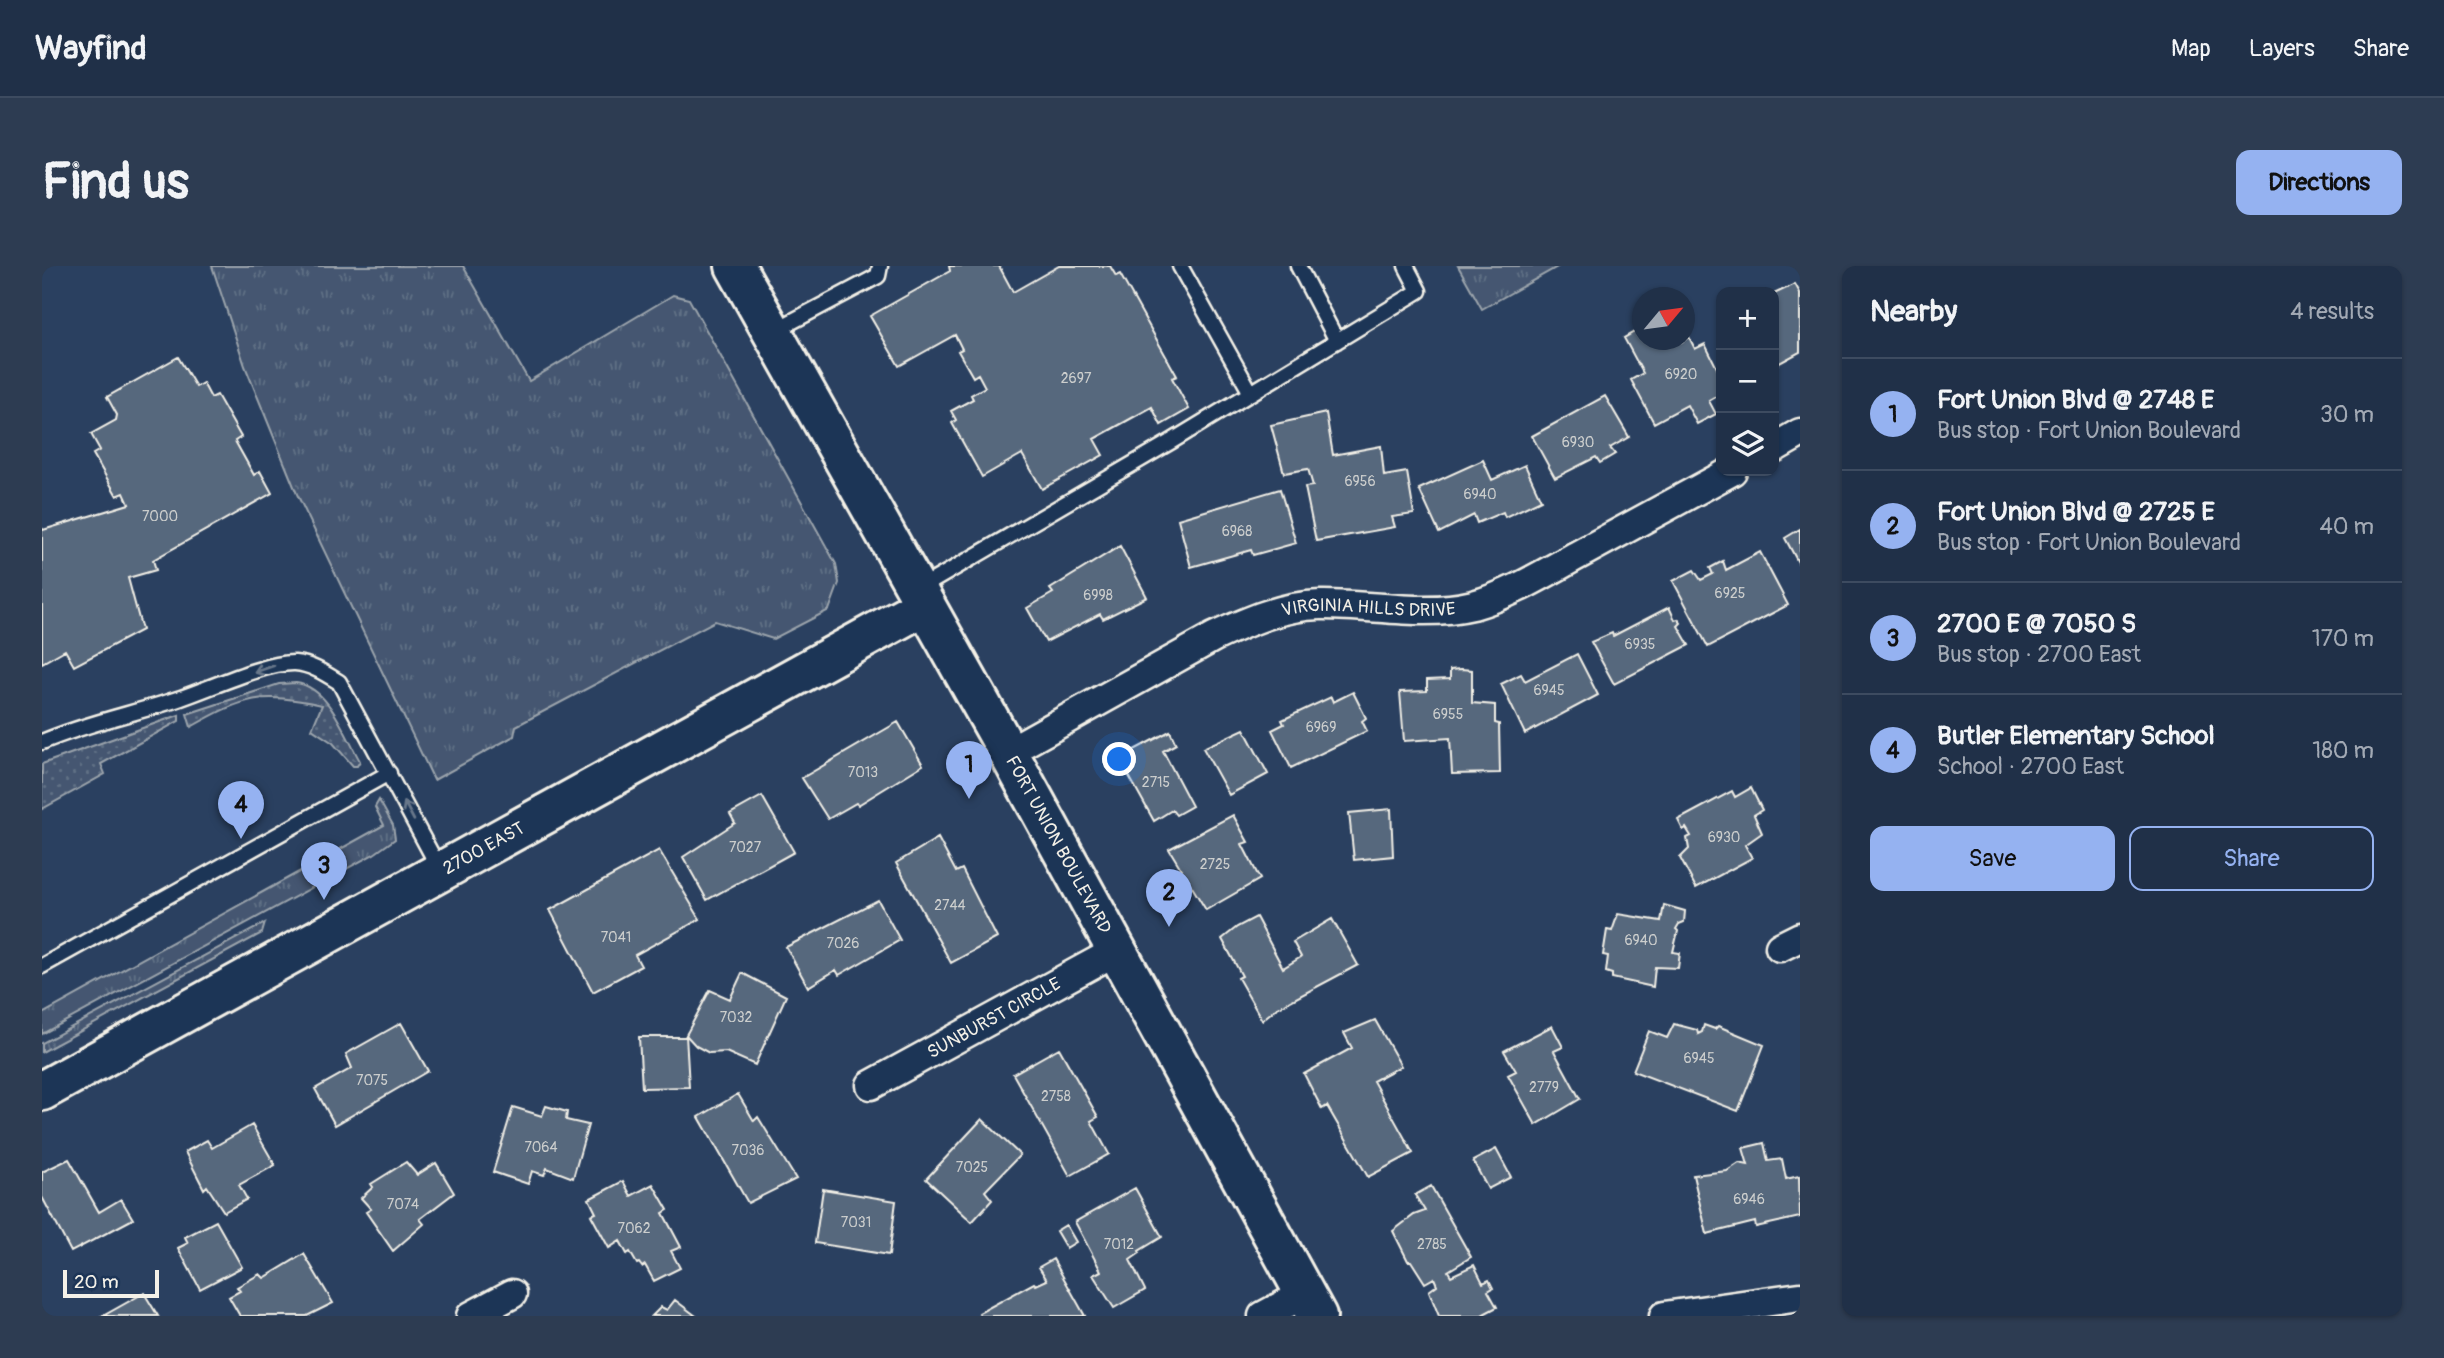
<!DOCTYPE html>
<meta charset="utf-8">
<style>
body{margin:0;font-family:Pangolin,sans-serif;background:#2d3c52;color:#f1f3f6}
.controls{position:absolute;right:21px;top:21px;display:grid;overflow:hidden;border-radius:14px;box-shadow:0 2px 5px #0004}
.controls button{width:63px;height:63px;display:grid;place-items:center;padding:0;border:0;border-bottom:2px solid #3d4b60;background:#203048;color:#f1f3f6;font:35px sans-serif}
.compass{position:absolute;left:1590px;top:21px;width:63px;height:63px;border-radius:50%;background:#203048;box-shadow:0 2px 5px #0004;rotate:61deg}
.scale{position:absolute;left:21px;bottom:18px;width:96px;box-sizing:border-box;padding-left:7px;border:4px solid #f4f1e8;border-top:0;font-size:19px;line-height:24px;white-space:nowrap;color:#f4f1e8;-webkit-text-stroke:5px #1d3557;paint-order:stroke}
.you{position:absolute;left:1078px;top:494px;width:24px;height:24px;margin:-18px;border:5px solid #fff;border-radius:50%;background:#1a73e8;box-shadow:0 0 0 10px #1a73e833}
.badge{display:grid;place-items:center;width:46px;height:46px;border-radius:50%;background:#95b2f1;color:#111;font-size:23px;font-weight:700}
.pin{position:absolute;translate:-50% -58px;filter:drop-shadow(0 2px 4px #0008)}
.pin::after{content:'';position:absolute;top:37px;width:24px;height:21px;background:inherit;clip-path:polygon(0 0,100% 0,50% 100%)}
.list{margin:0;padding:0;list-style:none}
h2{display:flex;justify-content:space-between;align-items:center;height:91px;margin:0;padding:0 28px;font-size:30px}
h2 small{font-size:23px;font-weight:400;color:#a2a9b4}
.list li{display:grid;grid-template-columns:46px 1fr auto;gap:21px;align-items:center;box-sizing:border-box;height:112px;padding:0 28px;border-top:2px solid #3d4b60}
.list b{display:block;font-size:26px;white-space:nowrap}
.list p{margin:0;font-size:23px;white-space:nowrap;color:#a2a9b4}
.list em{font-size:23px;font-style:normal;color:#a2a9b4}
.actions{display:flex;gap:14px;padding:21px 28px}
.actions a{flex:1;padding:16px 0;border:2px solid #95b2f1;border-radius:14px;text-align:center;font-size:24px;color:#95b2f1}
.actions .main{background:#95b2f1;color:#111}
.icon{flex:none;width:38px;height:38px;fill:none;stroke:currentColor;stroke-width:2;stroke-linecap:round;stroke-linejoin:round}
.map{position:relative;flex:none;width:1758px;height:1050px;overflow:hidden;border-radius:14px}
header{display:flex;align-items:center;gap:42px;box-sizing:border-box;height:98px;padding:0 35px;background:#203048;border-bottom:2px solid #3d4b60}
header strong{font-size:33px}
nav{display:flex;gap:38px;margin-inline-start:auto;font-size:24px}
.intro{display:flex;align-items:center;justify-content:space-between;box-sizing:border-box;height:168px;padding:0 42px}
h1{margin:0;font-size:49px}
.button{padding:18px 32px;border-radius:14px;background:#95b2f1;color:#111;font-size:24px;font-weight:700}
main{display:flex;gap:42px;padding:0 42px}
aside{flex:1;background:#203048;border-radius:14px;box-shadow:0 2px 5px #0004}
.map>svg:first-child{display:block}
</style>
<header>
<strong>Wayfind</strong>
<nav><a>Map</a><a>Layers</a><a>Share</a></nav>
</header>
<div class="intro"><h1>Find us</h1><a class="button">Directions</a></div>
<main>
<div class="map">
<svg width="1758" height="1050" viewBox="0 0 1758 1050">
<defs>
<pattern id="grass-tufts" width="24" height="20" patternUnits="userSpaceOnUse" patternTransform="scale(1.75)"><rect width="24" height="20" fill="#445771"/><path d="M3 7l-1-3M5 7V3M7 7l1-3M15 17l-1-3M17 17v-4M19 17l1-3" fill="none" stroke="#607085"/></pattern>
<pattern id="park-dots" width="8" height="8" patternUnits="userSpaceOnUse" patternTransform="scale(1.75)"><rect width="8" height="8" fill="#445771"/><path d="M2 2h.1M6 6h.1" fill="none" stroke="#607085" stroke-width="1.8" stroke-linecap="round"/></pattern>
</defs>
<rect width="100%" height="100%" fill="#2a4060"/>
<filter id="ink" filterUnits="userSpaceOnUse"><feTurbulence type="fractalNoise" baseFrequency=".0143" numOctaves="2"/><feDisplacementMap in="SourceGraphic" scale="14" xChannelSelector="R" yChannelSelector="G"/><feConvolveMatrix kernelMatrix="1 2 1 2 8 2 1 2 1" color-interpolation-filters="sRGB"/></filter>
<g filter="url(#ink)">
<path fill="url(#grass-tufts)" stroke="#9ca4ac" stroke-width="2" d="M170,0H421L487,115L631,29L647,33L794,298L797,317L787,344L731,373L673,355L474,460L472,470L392,514L255,228L203,100Z
M1416,0H1517L1440,43Z
M337,534L351,559L353,573L332,588L0,768V748L342,559L333,541Z
M223,657L220,667L0,786V777Z"/>
<path fill="url(#park-dots)" stroke="#9ca4ac" stroke-width="2" d="M254,417C287,421 303,469 318,495L315,500H311L291,477L270,463L280,439C218,426 204,430 149,461L145,448L237,418Z
M137,449V455L59,498L63,508L0,543V498Z"/>
<path fill="#56677d" stroke="#f4f1e8" stroke-width="2" d="M907,0H957L971,26L1017,0H1068L1074,10L1078,8L1135,110L1130,112L1147,143L1119,159L1110,141L1052,173L1061,189L1000,223L980,188L940,211L910,157L914,154L909,145L931,133L929,129L943,121L936,108L931,111L916,85L920,83L913,69L857,100L828,50L908,5Z
M1753,18L1758,27V86L1732,100V28Z
M1601,61V74H1637L1639,76L1647,71L1653,83L1663,78L1679,110V128L1667,135L1674,148L1655,158L1645,139L1612,157L1589,114L1601,107L1582,72Z
M136,91L154,121L161,117L169,132L175,129L199,171L193,175L212,209L218,205L230,227L111,294L114,304L86,312L100,364L32,400L23,384L0,397V262L1,264L87,238L82,227L75,230L51,188L58,184L49,168L74,154L75,149L65,131Z
M1563,130L1587,171L1568,182L1573,188L1558,197L1554,191L1513,212L1490,170Z
M1284,147L1291,189L1339,180L1342,210L1365,206L1372,248L1350,251L1353,261L1274,275L1263,221L1271,220L1266,203L1242,207L1229,159Z
M1441,194L1450,214L1483,199L1499,234L1463,251L1461,246L1435,257L1432,249L1397,267L1377,223Z
M1238,223L1254,277L1211,289L1209,284L1149,301L1136,253Z
M1758,263V300L1743,272Z
M1078,280L1105,331L1061,353L1058,348L1004,376L985,342L1011,327L1008,323Z
M1718,286L1746,339L1666,381L1631,315L1652,304L1659,314L1671,308L1668,302L1681,295L1684,304Z
M1627,341L1633,354L1636,353L1639,357L1636,360L1647,379L1572,418L1549,376L1570,367L1571,370Z
M1535,388L1556,429L1483,468L1459,418L1479,408L1483,415Z
M1419,403L1430,404V437L1453,439V457L1457,458L1458,507L1410,508L1408,472L1362,475L1358,426L1385,425V414L1408,413V404Z
M1311,426L1324,452L1320,455L1325,465L1249,502L1230,464L1242,458L1240,454L1289,431L1291,436Z
M856,456L881,499L816,539L814,537L786,553L760,512Z
M1202,463L1226,508L1187,529L1161,482Z
M1128,465L1134,478L1121,485L1150,540L1134,549L1130,544L1112,555L1077,492Z
M1709,522L1720,544L1712,549L1720,567L1703,579L1710,592L1654,622L1638,592L1647,583L1645,572L1649,570L1644,562L1641,564L1636,554L1690,525L1693,531Z
M720,530L752,586L665,634L641,591L693,557L688,548Z
M1349,543L1351,590L1312,594L1307,547Z
M1191,549L1206,576L1200,578L1218,613L1164,644L1127,583Z
M896,572L914,606L920,603L955,672L909,697L854,597Z
M617,584L658,653L593,689L599,700L551,726L508,644Z
M836,634L858,674L797,709L794,704L766,721L744,681Z
M1622,639L1643,645L1642,656L1637,658L1634,663L1636,665L1631,686L1638,687L1636,702L1613,701L1611,721L1570,712V708L1564,706L1566,690L1561,689L1565,664L1570,665L1576,648L1619,655Z
M1214,651L1241,702L1259,691L1251,676L1290,653L1316,699L1235,742L1220,754L1196,712L1200,710L1180,673L1195,661Z
M700,707L744,730L713,799L684,786L667,787L654,780L644,769L668,724L688,733Z
M1333,754L1359,800L1331,815L1371,887L1326,911L1285,840L1280,843L1262,808L1310,782L1302,767Z
M359,757L386,805L293,859L273,823L310,802L304,788Z
M1632,758L1655,764L1656,768L1660,766L1662,759L1673,763L1676,760L1722,779L1696,845L1591,805L1607,765L1625,772Z
M1510,760L1521,781L1512,785L1538,833L1494,859L1466,809L1474,805L1462,785Z
M644,769L647,821L600,822L597,771H643Z
M1017,782L1056,851L1049,855L1067,888L1028,910L971,808Z
M696,828L712,855L716,851L754,913L706,937L657,851Z
M504,840L525,846L524,854L546,859L531,912L505,902L502,909L490,905L486,918L451,906L471,841L500,850Z
M940,853L978,889L943,925L950,934L930,956L884,913Z
M210,859L233,899L197,919L205,933L182,946L165,920L162,923L143,886L165,874L170,882Z
M1722,877L1726,895L1740,893L1744,913L1757,910L1758,951L1714,961L1713,956L1665,968L1651,909L1685,905L1697,897L1706,899L1701,882Z
M1454,883L1469,911L1446,923L1431,895Z
M27,893L57,946L79,933L91,953L29,986L0,931V906Z
M364,896L375,909L394,897L412,927L378,953L382,958L351,985L324,946L329,943L319,932L331,921L329,918Z
M581,915L589,930L611,918L626,944L621,947L639,981L629,985L638,1002L612,1015L603,999L600,1001L597,997L595,998L588,986L585,988L578,975L567,982L549,949L554,947L547,933Z
M1389,920L1429,991L1406,1005L1409,1010L1432,999L1441,1017L1447,1014L1451,1022L1446,1025L1455,1041L1438,1050H1397L1387,1025L1395,1019L1392,1012L1383,1017L1369,995H1366L1351,965L1372,949L1383,945L1373,929Z
M1093,922L1120,971L1097,985L1098,987L1088,994L1103,1024L1072,1042L1051,1009L1059,1005L1033,956Z
M781,923L854,935L847,989L773,977Z
M174,955L200,1001L158,1023L136,982L146,977L143,971Z
M1024,959L1034,976L1024,982L1014,965Z
M262,988L291,1037L265,1050H198L187,1031L198,1025L195,1021L218,1008L222,1012Z
M1011,993L1043,1050H938L937,1047L992,1017L994,1019L1005,1014L997,1001Z
M102,1027L116,1050H61Z
M633,1034L654,1050H610L619,1041L625,1044Z"/>
<g fill="none" stroke-linecap="round" stroke-linejoin="round">
<defs>
<path id="lane" d="M1138,0L1209,127
M1256,0L1295,75
M732,65L836,10L838,0
M875,324L1130,175L1377,25L1364,0
M0,476C47,456 92,448 139,432C169,422 224,396 253,397C269,398 284,408 297,416L398,604
M0,700L347,507"/>
<g id="street">
<path d="M1732,182L1758,167"/>
<path id="s1" d="M966,486L1172,371C1206,355 1240,340 1278,339C1329,338 1381,351 1431,339C1468,329 1503,307 1536,289C1588,261 1639,233 1690,205"/>
<path d="M1738,681L1758,671"/>
<path id="s2" d="M829,819L1074,685"/>
<path d="M429,1050L470,1028"/>
<path d="M1221,1050L1262,1028"/>
<path d="M1622,1050L1758,1031"/>
</g>
<g id="secondary">
<path id="s3" d="M693,0L966,486L1275,1050"/>
<path id="s4" d="M0,825L883,339"/>
</g>
</defs>
<use href="#lane" stroke="#f4f1e8" stroke-width="19"/>
<use href="#street" stroke="#f4f1e8" stroke-width="33"/>
<use href="#secondary" stroke="#f4f1e8" stroke-width="44"/>
<use href="#lane" stroke="#1d3557" stroke-width="14"/>
<use href="#street" stroke="#1d3557" stroke-width="28"/>
<use href="#secondary" stroke="#1d3557" stroke-width="38"/>
</g>
<defs><path id="oneway-shaft" d="M-6 0H5M1.5-3L5.5 0L1.5 3" fill="none" stroke-width="1.6" stroke-linecap="round" stroke-linejoin="round" transform="scale(1.75)"/></defs>
<g stroke="#68778a">
<use href="#oneway-shaft" transform="translate(222 403) rotate(161)"/>
<use href="#oneway-shaft" transform="translate(367 545) rotate(-118)"/>
</g>
</g>
<g text-anchor="middle" dominant-baseline="central" stroke-width="5" stroke-linejoin="round" paint-order="stroke">
<g font-size="14" fill="#cccecd">
<text x="1639" y="108">6920</text>
<text x="1034" y="112">2697</text>
<text x="1536" y="176">6930</text>
<text x="1318" y="215">6956</text>
<text x="1438" y="228">6940</text>
<text x="118" y="250">7000</text>
<text x="1195" y="265">6968</text>
<text x="1688" y="327">6925</text>
<text x="1056" y="329">6998</text>
<text x="1598" y="378">6935</text>
<text x="1507" y="424">6945</text>
<text x="1406" y="448">6955</text>
<text x="1279" y="461">6969</text>
<text x="821" y="506">7013</text>
<text x="1114" y="516">2715</text>
<text x="1682" y="571">6930</text>
<text x="703" y="581">7027</text>
<text x="1173" y="598">2725</text>
<text x="908" y="639">2744</text>
<text x="574" y="671">7041</text>
<text x="1599" y="674">6940</text>
<text x="801" y="677">7026</text>
<text x="694" y="751">7032</text>
<text x="1657" y="792">6945</text>
<text x="330" y="814">7075</text>
<text x="1502" y="821">2779</text>
<text x="1014" y="830">2758</text>
<text x="499" y="881">7064</text>
<text x="706" y="884">7036</text>
<text x="930" y="901">7025</text>
<text x="1707" y="933">6946</text>
<text x="361" y="938">7074</text>
<text x="814" y="956">7031</text>
<text x="592" y="962">7062</text>
<text x="1077" y="978">7012</text>
<text x="1390" y="978">2785</text>
</g>
<g font-size="18" fill="#f4f1e8" stroke="#1d3557">
<text stroke="none"><textPath href="#s1" startOffset="396">VIRGINIA HILLS DRIVE</textPath></text>
<text stroke="none"><textPath href="#s3" startOffset="663">FORT UNION BOULEVARD</textPath></text>
<text stroke="none"><textPath href="#s4" startOffset="504">2700 EAST</textPath></text>
<text stroke="none"><textPath href="#s2" startOffset="140">SUNBURST CIRCLE</textPath></text>
</g>
</g>
</svg>
<div class="controls">
<button>+</button>
<button>−</button>
<button><svg class="icon" aria-label="layers" viewBox="0 0 24 24"><path d="M12 4l9 5-9 5-9-5zM3 14l9 5 9-5"/></svg></button>
</div>
<svg class="compass" viewBox="-18 -18 36 36"><path d="M0-13l5 13h-10z" fill="#e53935"/><path d="M0 13l5-13h-10z" fill="#a2a9b4"/></svg>
<div class="scale">20 m</div>
<div class="you"></div>
<div class="pin badge" style="left:927px;top:533px">1</div>
<div class="pin badge" style="left:1127px;top:661px">2</div>
<div class="pin badge" style="left:282px;top:634px">3</div>
<div class="pin badge" style="left:199px;top:573px">4</div>
</div>
<aside>
<h2>Nearby<small>4 results</small></h2>
<ul class="list">
<li><span class="badge">1</span><div><b>Fort Union Blvd @ 2748 E</b><p>Bus stop · Fort Union Boulevard</p></div><em>30 m</em></li>
<li><span class="badge">2</span><div><b>Fort Union Blvd @ 2725 E</b><p>Bus stop · Fort Union Boulevard</p></div><em>40 m</em></li>
<li><span class="badge">3</span><div><b>2700 E @ 7050 S</b><p>Bus stop · 2700 East</p></div><em>170 m</em></li>
<li><span class="badge">4</span><div><b>Butler Elementary School</b><p>School · 2700 East</p></div><em>180 m</em></li>
</ul>
<div class="actions"><a class="main">Save</a><a>Share</a></div>
</aside>
</main>
